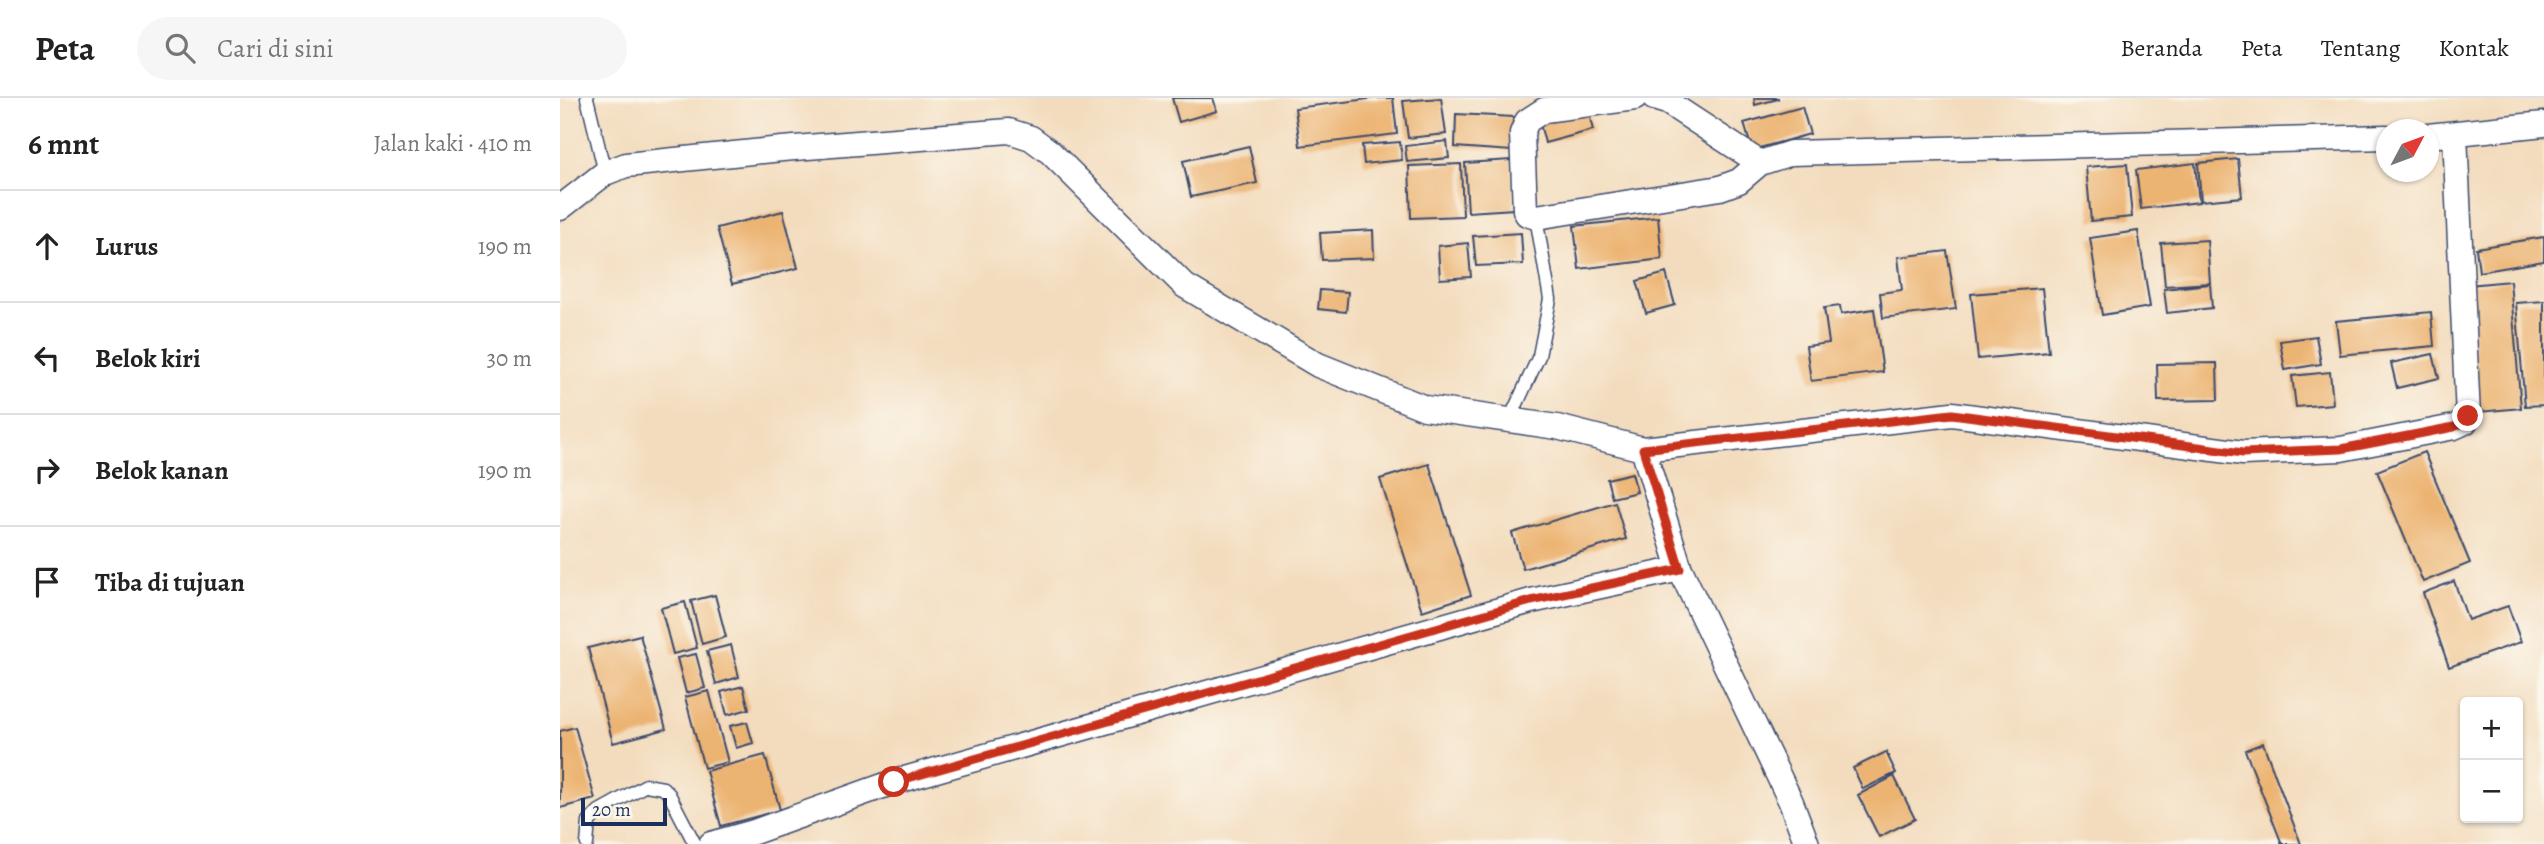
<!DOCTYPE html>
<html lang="id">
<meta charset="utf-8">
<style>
body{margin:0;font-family:Alegreya,serif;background:#f6f6f6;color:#222}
.controls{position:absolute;right:21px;bottom:21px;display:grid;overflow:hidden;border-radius:7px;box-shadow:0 2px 5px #0004}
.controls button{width:63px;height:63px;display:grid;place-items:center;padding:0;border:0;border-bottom:2px solid #e0e0e0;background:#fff;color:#222;font:35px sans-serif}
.compass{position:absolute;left:1816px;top:21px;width:63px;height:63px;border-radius:50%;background:#fff;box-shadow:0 2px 5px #0004;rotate:49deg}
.scale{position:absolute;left:21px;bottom:18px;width:86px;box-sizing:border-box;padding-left:7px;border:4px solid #1b2f5e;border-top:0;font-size:19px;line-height:24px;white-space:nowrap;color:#1b2f5e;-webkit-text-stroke:5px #fbf7ec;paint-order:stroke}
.stop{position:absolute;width:21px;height:21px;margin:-16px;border:5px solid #c8321e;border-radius:50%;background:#fff}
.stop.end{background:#c8321e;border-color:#fff;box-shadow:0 2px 7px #0008}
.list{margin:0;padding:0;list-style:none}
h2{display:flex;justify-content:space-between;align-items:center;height:91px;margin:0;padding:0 28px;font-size:30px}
h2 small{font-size:23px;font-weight:400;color:#767676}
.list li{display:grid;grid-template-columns:46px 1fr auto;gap:21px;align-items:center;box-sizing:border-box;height:112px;padding:0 28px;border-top:2px solid #e0e0e0}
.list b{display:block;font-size:26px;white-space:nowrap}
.list em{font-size:23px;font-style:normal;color:#767676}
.icon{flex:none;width:38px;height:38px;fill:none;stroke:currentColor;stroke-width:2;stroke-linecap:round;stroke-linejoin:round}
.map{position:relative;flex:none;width:1984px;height:746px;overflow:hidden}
header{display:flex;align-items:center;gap:42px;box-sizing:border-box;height:98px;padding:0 35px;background:#fff;border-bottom:2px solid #e0e0e0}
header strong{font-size:33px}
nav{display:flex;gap:38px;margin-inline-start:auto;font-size:24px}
.search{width:490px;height:63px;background:#f6f6f6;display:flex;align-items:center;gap:18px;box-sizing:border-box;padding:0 24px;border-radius:38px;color:#767676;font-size:26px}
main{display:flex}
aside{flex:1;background:#fff}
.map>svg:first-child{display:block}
</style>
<header>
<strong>Peta</strong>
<div class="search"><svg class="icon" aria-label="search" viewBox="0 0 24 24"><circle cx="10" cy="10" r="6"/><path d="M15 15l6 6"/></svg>Cari di sini</div>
<nav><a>Beranda</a><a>Peta</a><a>Tentang</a><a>Kontak</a></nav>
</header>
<main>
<aside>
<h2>6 mnt<small>Jalan kaki · 410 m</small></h2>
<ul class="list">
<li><svg class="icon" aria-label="ahead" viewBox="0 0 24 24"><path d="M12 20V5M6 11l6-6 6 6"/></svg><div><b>Lurus</b></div><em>190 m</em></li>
<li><svg class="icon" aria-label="left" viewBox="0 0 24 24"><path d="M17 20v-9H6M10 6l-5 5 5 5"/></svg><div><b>Belok kiri</b></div><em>30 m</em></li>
<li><svg class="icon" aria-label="right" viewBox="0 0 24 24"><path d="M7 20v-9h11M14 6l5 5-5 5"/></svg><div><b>Belok kanan</b></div><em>190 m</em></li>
<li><svg class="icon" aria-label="arrive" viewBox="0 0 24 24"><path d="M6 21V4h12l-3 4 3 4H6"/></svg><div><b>Tiba di tujuan</b></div></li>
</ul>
</aside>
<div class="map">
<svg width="1984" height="746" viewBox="0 0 1984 746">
<rect width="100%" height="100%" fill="#fbf7ec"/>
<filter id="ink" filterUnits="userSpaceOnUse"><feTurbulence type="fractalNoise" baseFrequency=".0143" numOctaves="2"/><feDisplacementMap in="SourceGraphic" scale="14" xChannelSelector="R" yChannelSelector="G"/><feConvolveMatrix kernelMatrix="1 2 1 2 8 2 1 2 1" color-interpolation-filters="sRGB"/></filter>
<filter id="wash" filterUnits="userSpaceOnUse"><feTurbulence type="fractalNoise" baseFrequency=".00686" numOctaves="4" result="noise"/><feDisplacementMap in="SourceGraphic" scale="28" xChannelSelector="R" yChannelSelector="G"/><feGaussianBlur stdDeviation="1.57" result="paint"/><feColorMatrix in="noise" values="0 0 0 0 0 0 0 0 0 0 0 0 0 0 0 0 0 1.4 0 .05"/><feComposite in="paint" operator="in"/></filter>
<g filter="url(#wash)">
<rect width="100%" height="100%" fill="#f3dcbd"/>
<g id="blocks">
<path fill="#ecb472" d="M612,0H653L657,13L619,24Z
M816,0H833L837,36L740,48L735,10Z
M881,0L886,36L848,40L843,3Z
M1194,0H1218V1L1195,7Z
M1027,9L1033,32L985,45L979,22Z
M1242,9L1250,36L1192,52L1184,25Z
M896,16L953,19L952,53L895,49Z
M887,43L889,60L847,64L845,48Z
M840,44L842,62L804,66L802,47Z
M689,48L697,85L631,99L623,63Z
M1678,61L1682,99L1641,103L1638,65Z
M951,62L954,111L908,114L905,65Z
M1635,65L1639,104L1581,111L1576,72Z
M901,66L903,118L851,120L849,68Z
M1567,66L1572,119L1531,123L1526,69Z
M223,113L238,170L172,186L157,130Z
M1098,119L1102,161L1019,171L1014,128Z
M813,132L814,160L762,162L760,135Z
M1578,133L1590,209L1542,217L1530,140Z
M961,135L963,166L916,168L913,138Z
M1984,139V163L1919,174L1916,150Z
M1647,142L1650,185L1605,188L1601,145Z
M908,145L911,179L880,181L878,148Z
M1387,153L1396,211L1323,220L1320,195L1342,192L1338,159Z
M1106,175L1115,207L1086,215L1077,183Z
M1950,183L1961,310L1919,314L1909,187Z
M1650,186L1652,210L1607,215L1604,191Z
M1482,190L1489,254L1418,261L1411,196Z
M760,192L788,194L786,214L758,211Z
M1984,203V307L1965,308L1956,205Z
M1280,208L1281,216L1314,211L1323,274L1251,283L1246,248L1269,245L1264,210Z
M1871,214L1874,248L1780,257L1776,223Z
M1756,238L1761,266L1725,272L1720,243Z
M1873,256L1879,280L1837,290L1831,265Z
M1657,265L1658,302L1598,303L1597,266Z
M1770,274L1773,306L1736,309L1732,278Z
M1864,354L1910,465L1863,484L1817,373Z
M869,366L911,497L862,513L820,381Z
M1072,375L1077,394L1052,400L1047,381Z
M1055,404L1066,441L963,471L952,435Z
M1894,483L1908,522L1948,508L1961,544L1889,569L1863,495Z
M155,497L166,539L142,546L131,503Z
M125,504L137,550L113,556L101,510Z
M80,537L106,631L53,645L28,550Z
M171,547L179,579L156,586L147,553Z
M136,556L145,590L126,595L117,560Z
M183,588L189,611L167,617L161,594Z
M149,593L168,664L144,670L125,599Z
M187,624L193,645L176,650L170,628Z
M15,629L35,701L0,710V633Z
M1703,645L1741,746H1722L1685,652Z
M1326,654L1336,675L1303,691L1293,670Z
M205,657L220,712L161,728L146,673Z
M1334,678L1355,721L1319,739L1298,697Z"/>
</g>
</g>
<g filter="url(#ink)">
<use href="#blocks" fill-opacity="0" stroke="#3b496c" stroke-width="2"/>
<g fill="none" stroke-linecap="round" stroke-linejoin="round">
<defs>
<path id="lane" d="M27,0L45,75
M949,323L979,258L990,201L976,119
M27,746L29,724L39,713L86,687L103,690L109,696L135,746"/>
<path id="street" d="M1075,0L984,12L967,23L962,35L965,112L967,116L976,119L1160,90L1179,83L1200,65L1231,55L1826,39
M1094,0L1107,4L1200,65
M1868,38L1984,26
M0,110L45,75L66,67L222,51L449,33L471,40L490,54L625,188L758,267L865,310L997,329L1083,351L1120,471
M1083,351L1392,316L1683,355L1781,351L1894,329L1905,324L1908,319L1895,36
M151,746L194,734L334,684L971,503L1120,471L1231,704L1247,746"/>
</defs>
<use href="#lane" stroke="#3b496c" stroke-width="15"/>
<use href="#street" stroke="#3b496c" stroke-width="27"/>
<use href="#lane" stroke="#fff" stroke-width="12"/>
<use href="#street" stroke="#fff" stroke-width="24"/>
</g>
</g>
<g fill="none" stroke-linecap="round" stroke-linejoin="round" filter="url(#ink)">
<path stroke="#c8321e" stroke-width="9" d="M334,684L971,503L1120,471L1083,351L1392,316L1683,355L1781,351L1894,329L1905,324L1908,318"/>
</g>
</svg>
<div class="controls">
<button>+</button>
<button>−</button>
</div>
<svg class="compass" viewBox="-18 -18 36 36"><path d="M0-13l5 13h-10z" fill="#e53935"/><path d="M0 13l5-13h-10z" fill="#767676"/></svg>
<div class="scale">20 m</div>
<div class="stop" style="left:334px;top:684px"></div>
<div class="stop end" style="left:1908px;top:318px"></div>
</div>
</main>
